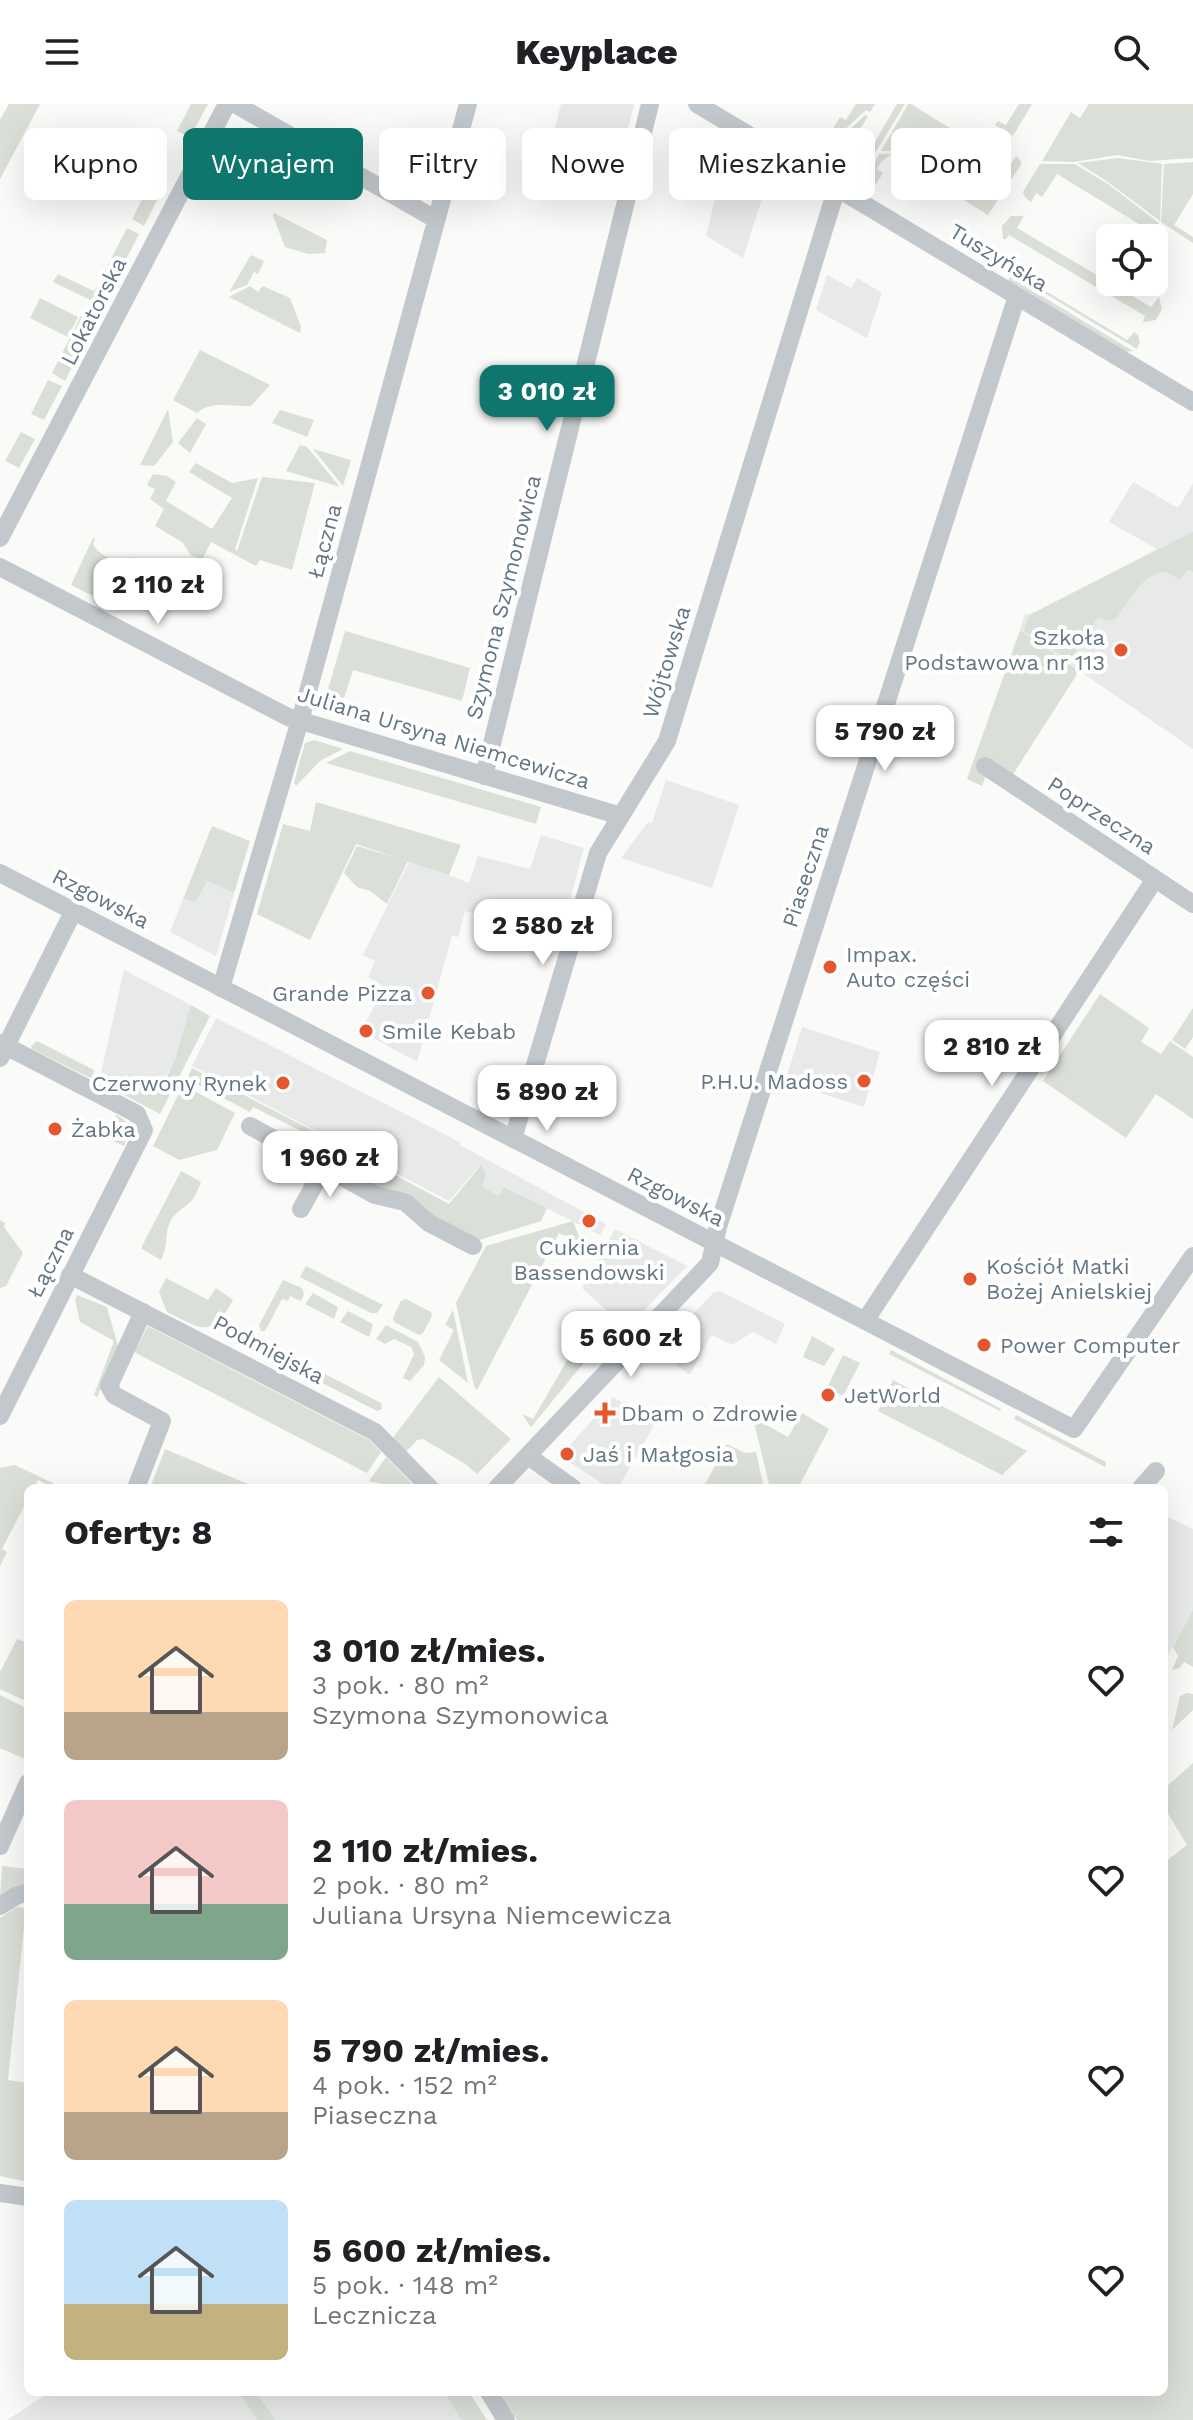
<!DOCTYPE html>
<html lang="pl">
<head>
<meta charset="utf-8">
<style>
	body { margin:0; font-family:"Work Sans",sans-serif; background:#f6f6f6; color:#202124; height:100vh; display:flex; flex-direction:column; font-size:30px; white-space:nowrap }
	* { box-sizing:border-box; margin:0 }
	p { font-size:26px; color:#757577 }
	.icon { flex:none; width:44px; height:44px; fill:none; stroke:currentColor; stroke-width:2; stroke-linecap:round; stroke-linejoin:round }
	.map { position:relative; flex:1; overflow:hidden }
	.side { position:absolute; left:24px; top:1380px; width:1144px; height:912px; display:flex; flex-direction:column; background:#fff; border-radius:12px; box-shadow:0 8px 32px #0002 }
	.side>* { flex:none }
	.banner { position:absolute; left:24px; top:24px; width:1146px; height:72px; display:flex; gap:16px }
	.controls { position:absolute; left:1096px; top:120px; display:grid; gap:16px }
	.controls a { display:grid; place-items:center; width:72px; height:72px; border-radius:12px; background:#fff; box-shadow:0 8px 32px #0002; font-size:40px }
	.price { position:absolute; translate:-50% -68px; padding:0 18px; border-radius:16px; background:#fff; color:#222; font-size:26px; line-height:52px; filter:drop-shadow(0 2px 4px #0008) }
	.price::after { content:''; position:absolute; left:50%; top:48px; width:24px; height:18px; margin-left:-12px; background:inherit; clip-path:polygon(0 0,100% 0,50% 100%) }
	.price.current { background:#0f766e; color:#fff }
	ul { padding:0; list-style:none }
	li { display:flex; align-items:center; gap:24px; height:200px; padding:0 40px }
	li span { display:grid; place-items:center; flex:none; width:224px; height:160px; border-radius:12px; color:#555 }
	li>.icon { margin-inline-start:auto }
	span .icon { width:96px; height:96px; fill:#fffc; stroke-width:1 }
	li b { font-size:34px }
	h2 { display:flex; justify-content:space-between; align-items:center; height:96px; padding:0 40px; font-size:34px }
	.chip { padding:0 28px; border-radius:12px; background:#fff; box-shadow:0 8px 32px #0002; font-size:28px; line-height:72px }
	.chip.current { background:#0f766e; color:#fff }
	header { display:flex; justify-content:space-between; align-items:center; height:104px; padding:0 40px; background:#fff; font-size:36px; font-weight:800 }
	.map>svg:first-child { display:block }
</style>
</head>
<body>
<header><svg class="icon" aria-label="menu" viewBox="0 0 24 24"><path d="M4 6h16M4 12h16M4 18h16"/></svg>Keyplace<svg class="icon" aria-label="search" viewBox="0 0 24 24"><circle cx="10" cy="10" r="6"/><path d="M15 15l6 6"/></svg></header>
<div class="map">
<svg width="1193" height="2316" viewBox="0 0 1193 2316">
	<rect width="100%" height="100%" fill="#fafaf8"/>
	<path fill="#e8e9e9" d="M561 0H634L622 50 553 32Z
		M726 48 769 73 743 154 706 132Z
		M827 171 851 184 857 174 882 189 867 234 816 206Z
		M1133 378 1178 404 1193 379V645L1020 526 1025 510 1030 511 1157 445 1109 418Z
		M666 676 739 701 712 784 621 754 648 718 652 719Z
		M541 731 584 744 560 832 465 807 458 833 452 832 417 958 361 927 378 895 382 881 368 873 375 857 363 851 410 756 469 779 478 752 530 765Z
		M207 777 234 789 216 852 170 828 183 795 196 798Z
		M124 866 191 901 175 955 160 983 111 974 101 969Z
		M216 914 460 1038V1041L606 1120 600 1131 505 1083 499 1092 482 1082 486 1071 479 1062 449 1097 192 962Z
		M802 923 880 948 864 1003 785 978Z
		M615 1125 687 1162 626 1225 582 1184Z
		M720 1187 785 1220 776 1240 753 1228 732 1241 714 1232 710 1233 690 1270 686 1269 659 1245 714 1188Z
		M613 1293 656 1318 618 1384H609L560 1352Z
		M1164 1411 1193 1425V1506L1167 1553 1164 1552Z
		M50 2288H461L480 2316H7Z"/>
	<path fill="#dadfd7" d="M9 0H40L0 75V16Z
		M191 0H208L190 33 177 27Z
		M856 0H875L870 8 866 6 841 29 823 57 816 52 840 13 846 16Z
		M897 0H905L858 77 826 59 843 32 865 11 868 12 859 27V33L873 41Z
		M908 0H911L982 44 881 47Z
		M1019 0H1032L1013 32 995 21 998 17 1006 21Z
		M1089 0H1193V54L1149 57 1117 51 1074 58 1042 57 1071 8 1080 14Z
		M988 46 1010 61 1016 52 1022 59 988 111 890 51 881 58 877 65 883 69 873 85 863 80 879 50Z
		M1118 54 1162 60 1160 117 1105 76 1078 59Z
		M1193 58V90L1174 121 1193 133V139L1161 118 1164 60Z
		M1040 60H1075L1108 80 1159 119 1154 134H1144L1149 126 1057 70 1042 93 1036 89 1031 98 1025 93 1023 88Z
		M153 74 165 81 144 122 132 115Z
		M274 109 327 136 325 149 308 150 285 143 273 112Z
		M1011 112H1024L1017 124 1151 203 1159 193 1162 205 1156 216 1143 218 1145 212 1009 131 1006 135H1003L1002 122Z
		M127 124 139 130 115 177 103 171Z
		M993 146H998L993 155 1127 236 1134 228 1138 231 1140 238 1137 245 985 153Z
		M251 151 264 157 258 170 254 168 247 181 229 188Z
		M58 170 94 187 97 183 110 188 103 202 53 178Z
		M1010 173 1133 247 1125 248 1008 177Z
		M250 182 258 188 263 182 290 194 301 223 300 229 229 193Z
		M40 194 78 213 68 233 30 214Z
		M81 212 94 219 65 277 52 269Z
		M200 246 270 281 251 302C233 303 212 296 197 309L173 296Z
		M48 276 62 282 44 316 31 310Z
		M168 305 173 338 154 362 140 361Z
		M280 306 314 316 307 333 272 319Z
		M197 314 206 320 190 349 178 339Z
		M21 328 35 335 19 364 5 357Z
		M300 341 307 343 340 383 286 367Z
		M313 345 351 356 343 382Z
		M196 359 232 379 258 374 235 445 237 447 262 373 315 379 292 466 260 456 256 462 211 438 202 456 191 451 182 438 155 422 164 405 150 395 155 385 147 381 153 370 167 372 176 378 166 397 212 425 232 394 189 368Z
		M1193 428V468L1188 465 1180 476 1167 468C1142 468 1129 497 1116 515L1108 517 1098 513 1070 556 1024 527 1029 511Z
		M93 434 95 435 93 440C98 450 110 455 121 459L128 453 134 456 111 501 71 481Z
		M1020 526 1079 567 1012 672 986 671 982 682 967 675Z
		M345 527 470 564 462 597 353 566 344 594 327 589Z
		M314 636 343 645 320 657 296 682 294 678 305 639Z
		M350 647 541 703 536 720 326 659Z
		M316 698 461 741 449 771 356 740 310 836 257 810 283 720 310 727Z
		M212 722 250 737 234 789 207 777 196 798 183 795Z
		M357 742 408 757 387 800 370 787 357 783 344 769Z
		M1100 890 1149 924 1141 938 1161 950 1170 937 1193 953V1015L1156 990 1126 1034 1043 977Z
		M191 901 210 912 160 1010 98 977 101 969C117 977 147 986 163 981L175 955Z
		M1193 904V933L1185 945 1172 936Z
		M37 937 94 966 92 975 32 945 31 942Z
		M192 964 342 1042 344 1044 339 1054 303 1035 305 1029 253 1003 250 1008 187 975Z
		M183 981 235 1009 217 1046 179 1056 153 1042Z
		M116 1011C132 1018 130 1028 124 1042L113 1037 110 1024Z
		M352 1048 449 1100 481 1061 486 1071 482 1082 499 1092 504 1083 547 1104 541 1117 476 1137 434 1115 408 1089 369 1082 349 1072 345 1058Z
		M181 1067 201 1078C198 1085 194 1096 188 1100 181 1106 174 1109 170 1118 164 1132 169 1139 161 1156L142 1145V1142Z
		M0 1116 5 1119 4 1123 23 1149 6 1182 0 1184Z
		M573 1117 582 1140 559 1129 477 1286 474 1282 456 1199 486 1142Z
		M306 1162 383 1201 377 1209H371L300 1173Z
		M166 1174 208 1196 216 1184 233 1196C211 1236 202 1225 167 1208L159 1188Z
		M283 1176 302 1184 304 1190 301 1197 290 1192 288 1197 282 1195 265 1227H261L259 1221Z
		M313 1189 338 1203 334 1215 305 1200Z
		M77 1191 107 1203 119 1246 97 1293 94 1291 114 1237 80 1218 75 1196Z
		M406 1195 431 1208 432 1212 423 1229 419 1231 394 1218 393 1214 401 1197Z
		M453 1206 468 1279 439 1256 454 1226 445 1221Z
		M348 1207 373 1220 369 1233 340 1218Z
		M386 1221 418 1238 425 1253 424 1261 410 1277 403 1274 414 1250 411 1243 394 1235 385 1240 376 1235Z
		M148 1222 369 1336 381 1348 367 1369 134 1248Z
		M570 1231 591 1250 532 1322H530L522 1310 533 1315 575 1243 565 1237Z
		M812 1232 835 1245 824 1262 803 1253Z
		M257 1235 381 1299 382 1305 377 1307 254 1244 251 1238Z
		M891 1246 1001 1305 1000 1307 889 1250Z
		M843 1251 860 1259 843 1292 827 1284Z
		M439 1273 511 1335 477 1370 467 1361 423 1335 417 1336 406 1348 392 1335Z
		M893 1276 1027 1347 1002 1371 878 1307Z
		M802 1309 829 1325 798 1384H770L754 1318 759 1317 788 1333Z
		M1016 1311 1106 1358 1105 1363 1014 1315Z
		M727 1340 745 1349 756 1348 764 1384H703Z
		M165 1345 257 1384H150Z
		M386 1353 416 1384H399L369 1377Z
		M15 1361 63 1384H54L38 1376 34 1384H28V1395L2 1445 7 1448 0 1462V1364Z
		M1193 1506V1563L1184 1558 1180 1564 1172 1566 1178 1552 1173 1543Z
		M17 1535 28 1539V1598L0 1585V1568Z
		M1187 1589 1193 1590V1606L1172 1626 1180 1592Z
		M0 1591 28 1605V1645L25 1655 0 1644Z
		M1193 1659V2316H517L500 2288H1164V1759L1187 1741 1164 1703V1685Z
		M2 1762 28 1765V1777L0 1794Z
		M17 1803 26 1804 8 1976 28 1979V2078L0 2072V1814Z
		M239 2288H256L275 2316H257Z
		M444 2288H469L487 2316H462Z"/>
	<g fill="none" stroke-linecap="round" stroke-linejoin="round">
		<path stroke="#c3c8cc" stroke-width="18" d="M235 0 435 115
			M697 0 1193 298
			M0 434 227 0
			M0 463 288 613 621 712
			M985 662 1193 800
			M484 672 650 0
			M0 769 1074 1325 1193 1152
			M221 884 303 606 468 0
			M0 939 137 1010 144 1026 0 1312
			M0 954 73 808
			M250 1022 375 1091 405 1098 429 1119 473 1142
			M513 1035 598 749 667 637 837 83
			M301 1105 323 1065
			M70 1171 375 1328 430 1384
			M865 1217 1155 775
			M528 1352 573 1384
			M136 1384 162 1317 114 1291 109 1282 143 1208
			M497 1384 710 1159 718 1123 1017 192
			M1141 1384 1156 1367
			M0 1742 28 1679
			M0 1802 16 1792 28 1788
			M0 2089 28 2093
			M489 2288 506 2316"/>
	</g>
	<g fill="#e4572e" stroke="#fff" stroke-width="3">
		<circle cx="1121" cy="546" r="8"/>
		<circle cx="830" cy="863" r="8"/>
		<circle cx="428" cy="889" r="8"/>
		<circle cx="366" cy="927" r="8"/>
		<circle cx="864" cy="977" r="8"/>
		<circle cx="283" cy="979" r="8"/>
		<circle cx="55" cy="1025" r="8"/>
		<circle cx="589" cy="1117" r="8"/>
		<circle cx="970" cy="1175" r="8"/>
		<circle cx="984" cy="1241" r="8"/>
		<circle cx="828" cy="1291" r="8"/>
		<path d="M601 1297h8v8h8v8h-8v8h-8v-8h-8v-8h8z"/>
		<circle cx="567" cy="1350" r="8"/>
	</g>
	<g text-anchor="middle" stroke-width="8" stroke-linejoin="round" paint-order="stroke">
		<g font-size="22" fill="#657683" stroke="#fff">
			<text transform="translate(999 153) rotate(31)" y="8">Tuszyńska</text>
			<text transform="translate(93 207) rotate(-63)" y="8">Lokatorska</text>
			<text transform="translate(324 437) rotate(-75)" y="8">Łączna</text>
			<text transform="translate(503 493) rotate(-76)" y="8">Szymona Szymonowica</text>
			<text transform="translate(666 558) rotate(-73)" y="8">Wójtowska</text>
			<text transform="translate(444 633) rotate(17)" y="8">Juliana Ursyna Niemcewicza</text>
			<text transform="translate(1102 711) rotate(33)" y="8">Poprzeczna</text>
			<text transform="translate(805 772) rotate(-72)" y="8">Piaseczna</text>
			<text transform="translate(101 794) rotate(27)" y="8">Rzgowska</text>
			<text transform="translate(676 1092) rotate(27)" y="8">Rzgowska</text>
			<text transform="translate(50 1158) rotate(-63)" y="8">Łączna</text>
			<text transform="translate(269 1245) rotate(28)" y="8">Podmiejska</text>
		</g>
		<g font-size="22" fill="#657683" stroke="#fff" text-anchor="start">
			<text x="1105" y="541" text-anchor="end">Szkoła<tspan x="1105" dy="25">Podstawowa nr 113</tspan></text>
			<text x="846" y="858">Impax.<tspan x="846" dy="25">Auto części</tspan></text>
			<text x="412" y="897" text-anchor="end">Grande Pizza</text>
			<text x="382" y="935">Smile Kebab</text>
			<text x="848" y="985" text-anchor="end">P.H.U. Madoss</text>
			<text x="267" y="987" text-anchor="end">Czerwony Rynek</text>
			<text x="71" y="1033">Żabka</text>
			<text x="589" y="1151" text-anchor="middle">Cukiernia<tspan x="589" dy="25">Bassendowski</tspan></text>
			<text x="986" y="1170">Kościół Matki<tspan x="986" dy="25">Bożej Anielskiej</tspan></text>
			<text x="1000" y="1249">Power Computer</text>
			<text x="844" y="1299">JetWorld</text>
			<text x="621" y="1317">Dbam o Zdrowie</text>
			<text x="583" y="1358">Jaś i Małgosia</text>
		</g>
	</g>
</svg>
<div class="controls">
<a><svg class="icon" aria-label="locate" viewBox="0 0 24 24"><circle cx="12" cy="12" r="6"/><path d="M12 2v4M12 18v4M2 12h4M18 12h4"/></svg></a>
</div>
<b class="price current" style="left:547px;top:329px">3 010 zł</b>
<b class="price" style="left:158px;top:522px">2 110 zł</b>
<b class="price" style="left:885px;top:669px">5 790 zł</b>
<b class="price" style="left:543px;top:863px">2 580 zł</b>
<b class="price" style="left:992px;top:984px">2 810 zł</b>
<b class="price" style="left:547px;top:1029px">5 890 zł</b>
<b class="price" style="left:330px;top:1095px">1 960 zł</b>
<b class="price" style="left:631px;top:1275px">5 600 zł</b>
<div class="banner">
<a class="chip">Kupno</a>
<a class="chip current">Wynajem</a>
<a class="chip">Filtry</a>
<a class="chip">Nowe</a>
<a class="chip">Mieszkanie</a>
<a class="chip">Dom</a>
</div>
<section class="side">
<h2>Oferty: 8<svg class="icon" aria-label="filters" viewBox="0 0 24 24"><path d="M4 7h16M4 17h16"/><circle cx="9" cy="7" r="2"/><circle cx="15" cy="17" r="2"/></svg></h2>
<ul>
<li><span style="background:linear-gradient(#ffd9b3 70%,#b9a48a 0)"><svg class="icon" aria-label="home" viewBox="0 0 24 24"><path d="M3 11l9-7 9 7M6 9v11h12V9"/></svg></span><div><b>3 010 zł/mies.</b><p>3 pok. · 80 m²</p><p>Szymona Szymonowica</p></div><svg class="icon" aria-label="heart" viewBox="0 0 24 24"><path d="M12 20l-8-8c-3-5 5-10 8-4 3-6 11-1 8 4z"/></svg></li>
<li><span style="background:linear-gradient(#f6c9c9 65%,#7fa58c 0)"><svg class="icon" aria-label="home" viewBox="0 0 24 24"><path d="M3 11l9-7 9 7M6 9v11h12V9"/></svg></span><div><b>2 110 zł/mies.</b><p>2 pok. · 80 m²</p><p>Juliana Ursyna Niemcewicza</p></div><svg class="icon" aria-label="heart" viewBox="0 0 24 24"><path d="M12 20l-8-8c-3-5 5-10 8-4 3-6 11-1 8 4z"/></svg></li>
<li><span style="background:linear-gradient(#ffd9b3 70%,#b9a48a 0)"><svg class="icon" aria-label="home" viewBox="0 0 24 24"><path d="M3 11l9-7 9 7M6 9v11h12V9"/></svg></span><div><b>5 790 zł/mies.</b><p>4 pok. · 152 m²</p><p>Piaseczna</p></div><svg class="icon" aria-label="heart" viewBox="0 0 24 24"><path d="M12 20l-8-8c-3-5 5-10 8-4 3-6 11-1 8 4z"/></svg></li>
<li><span style="background:linear-gradient(#bfe0f5 65%,#c2b280 0)"><svg class="icon" aria-label="home" viewBox="0 0 24 24"><path d="M3 11l9-7 9 7M6 9v11h12V9"/></svg></span><div><b>5 600 zł/mies.</b><p>5 pok. · 148 m²</p><p>Lecznicza</p></div><svg class="icon" aria-label="heart" viewBox="0 0 24 24"><path d="M12 20l-8-8c-3-5 5-10 8-4 3-6 11-1 8 4z"/></svg></li>
</ul>
</section>
</div>
</body>
</html>
